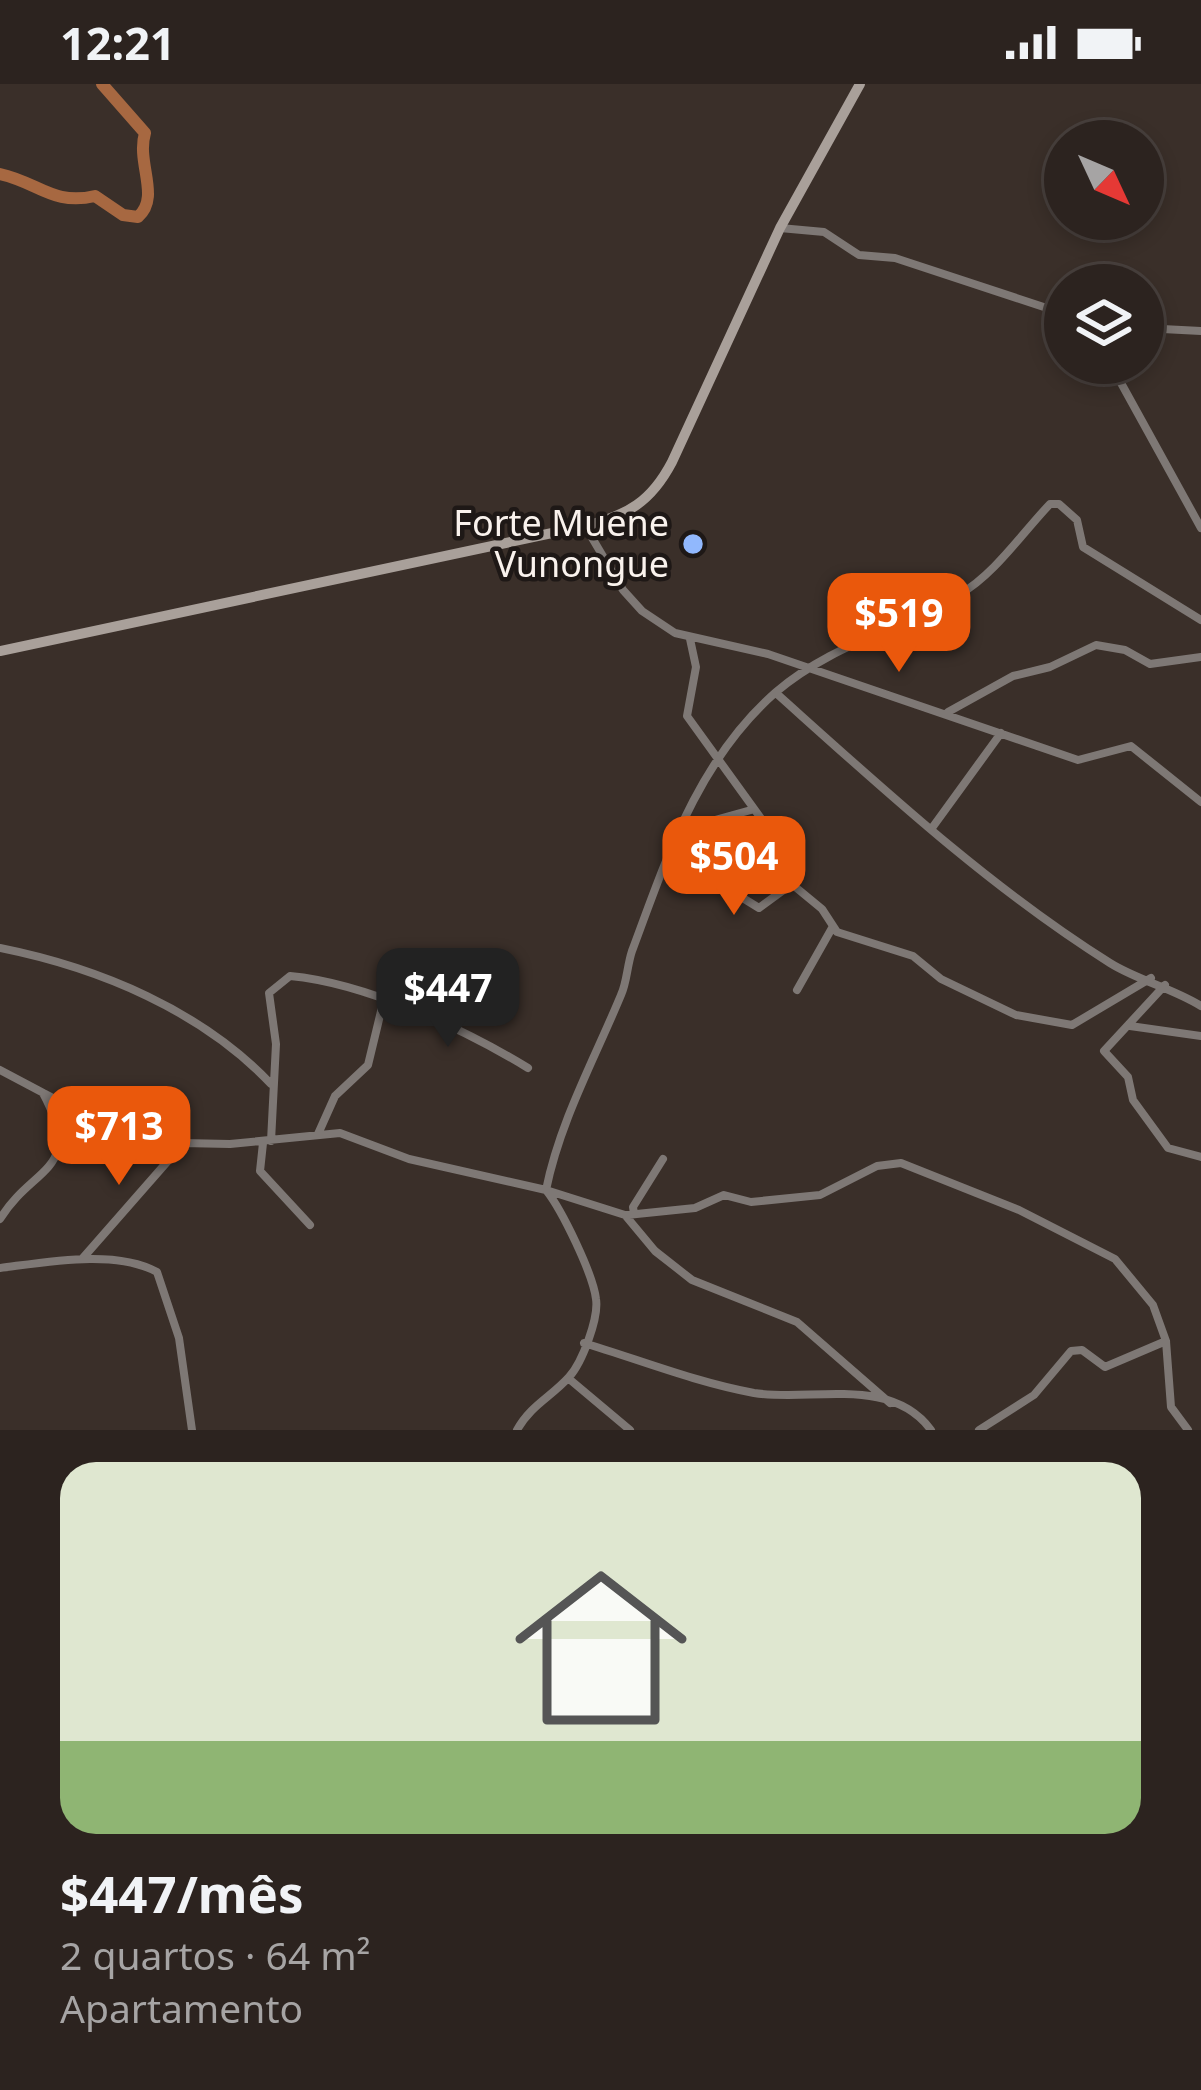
<!DOCTYPE html>
<html lang="pt">
<head>
<meta charset="utf-8">
<style>
	body { margin:0; font-family:"Noto Sans",sans-serif; background:#342b28; color:#f1f3f6; height:100vh; display:flex; flex-direction:column; font-size:45px; white-space:nowrap }
	* { box-sizing:border-box; margin:0 }
	p { font-size:39px; color:#a6a4a4 }
	.icon { flex:none; width:66px; height:66px; fill:none; stroke:currentColor; stroke-width:2; stroke-linecap:round; stroke-linejoin:round }
	.map { position:relative; height:1346px; overflow:hidden }
	.panel { display:flex; flex-direction:column; background:#2c231f; flex:1 }
	.panel>* { flex:none }
	.needle { width:78px; rotate:134deg }
	.tools { position:absolute; left:1044px; top:36px; display:grid; gap:24px }
	.tools a { display:grid; place-items:center; width:120px; height:120px; border-radius:50%; background:#2c231f; box-shadow:0 6px 18px #0003,0 0 0 3px #48403d; font-size:60px }
	.price { position:absolute; translate:-50% -102px; padding:0 27px; border-radius:24px; background:#ea580c; color:#fff; font-size:39px; line-height:78px; filter:drop-shadow(0 3px 6px #0008) }
	.price::after { content:''; position:absolute; left:50%; top:72px; width:36px; height:27px; margin-left:-18px; background:inherit; clip-path:polygon(0 0,100% 0,50% 100%) }
	.price.active { background:#222; color:#fff }
	ul { padding:0; list-style:none }
	li { display:grid; align-content:center; gap:24px; height:636px; padding:0 60px }
	li span { display:grid; place-items:center; height:372px; border-radius:36px; color:#555 }
	li>.icon { margin-inline-start:auto }
	span .icon { width:216px; height:216px; fill:#fffc; stroke-width:1 }
	li b { font-size:51px }
	.status { display:flex; justify-content:space-between; align-items:center; height:84px; padding:0 60px; background:#2c231f; direction:ltr }
	.status svg { height:33px; fill:currentColor }
	.map>svg:first-child { display:block }
</style>
</head>
<body>
<div class="status"><b>12:21</b><svg viewBox="0 0 49 12"><path d="M0 12V9h3v3zM5 12V6h3v6zM10 12V3h3v9zM15 12V0h3v12zM26 1h20v11H26zM47 4h2v5h-2z"/></svg></div>
<div class="map">
<svg width="1201" height="1346" viewBox="0 0 1201 1346">
	<rect width="100%" height="100%" fill="#3a2f29"/>
	<g fill="none" stroke-linecap="round" stroke-linejoin="round">
		<path stroke="#a76841" stroke-width="12" d="M0 90C38 98 53 122 95 112L123 131 138 133C161 113 136 79 145 49L102 0"/>
		<path stroke="#7e7875" stroke-width="8" d="M780 144 824 148 859 171 895 174 1065 230
			M1143 244 1201 247
			M1110 279 1201 444
			M585 442 623 506 642 527 675 549 768 570 1078 676 1131 662 1201 718
			M690 555 696 583 687 632 765 740 782 792 822 825 837 848 913 872 941 895 1016 931 1072 941 1151 894
			M776 609C882 704 989 803 1110 879 1137 896 1172 904 1201 922
			M948 628 1013 592 1050 583 1096 561 1125 566 1150 580 1201 573
			M932 744 1001 649
			M679 746 751 726
			M668 782 725 803 759 824 789 802
			M0 864C100 884 202 927 271 1000
			M1165 901 1104 967 1128 993 1133 1016 1168 1064 1201 1073
			M797 906 832 844
			M1130 942 1201 952
			M0 986 136 1058 230 1060 340 1049 409 1075 546 1106C562 1126 593 1190 596 1215 599 1234 582 1279 569 1293 551 1313 531 1321 517 1346
			M318 1050 335 1012 368 981 383 919
			M271 1057 276 960 269 909 290 892C366 899 464 945 528 984
			M263 1059 260 1087 310 1141
			M634 1130 633 1123 663 1075
			M627 1131 695 1124 724 1111 751 1118 820 1111 877 1082 901 1079 1019 1126 1115 1175 1153 1221 1166 1257 1171 1323 1188 1346
			M0 1135C33 1081 85 1088 43 1009
			M82 1175 181 1062
			M0 1184C47 1178 116 1165 157 1188L179 1254 192 1346
			M584 1259C640 1276 695 1298 754 1309 810 1318 891 1291 931 1346
			M568 1294 630 1346
			M890 1319 797 1238 692 1196 655 1167 625 1131 546 1106C560 1037 595 974 621 911 627 898 627 882 632 867 667 773 698 676 776 608 831 561 898 546 960 510 994 491 1023 448 1050 420H1059L1077 436 1083 463 1201 536
			M979 1346 1034 1311 1071 1267 1082 1266 1105 1283 1166 1257"/>
		<path stroke="#a9a09a" stroke-width="10" d="M0 567 585 442C628 431 651 418 672 378L780 144 860 0"/>
	</g>
	<circle fill="#91b8fd" stroke="#1e1816" stroke-width="4.5" cx="693" cy="460" r="12"/>
	<g text-anchor="middle" stroke-width="9" stroke-linejoin="round" paint-order="stroke">
		<g font-size="36" fill="#f9f2ed" stroke="#1e1816" text-anchor="end">
			<text x="669" y="452">Forte Muene<tspan x="669" dy="41">Vunongue</tspan></text>
		</g>
	</g>
</svg>
<div class="tools">
<a><svg class="needle" viewBox="-14 -14 28 28"><path d="M0-13l5 13h-10z" fill="#e53935"/><path d="M0 13l5-13h-10z" fill="#a6a4a4"/></svg></a>
<a><svg class="icon" aria-label="layers" viewBox="0 0 24 24"><path d="M12 4l9 5-9 5-9-5zM3 14l9 5 9-5"/></svg></a>
</div>
<b class="price" style="left:899px;top:591px">$519</b>
<b class="price" style="left:734px;top:834px">$504</b>
<b class="price active" style="left:448px;top:966px">$447</b>
<b class="price" style="left:119px;top:1104px">$713</b>
</div>
<section class="panel">
<ul>
<li><span style="background:linear-gradient(#dfe7d0 75%,#8fb573 0)"><svg class="icon" aria-label="home" viewBox="0 0 24 24"><path d="M3 11l9-7 9 7M6 9v11h12V9"/></svg></span><div><b>$447/mês</b><p>2 quartos · 64 m²</p><p>Apartamento</p></div></li>
</ul>
</section>
</body>
</html>
